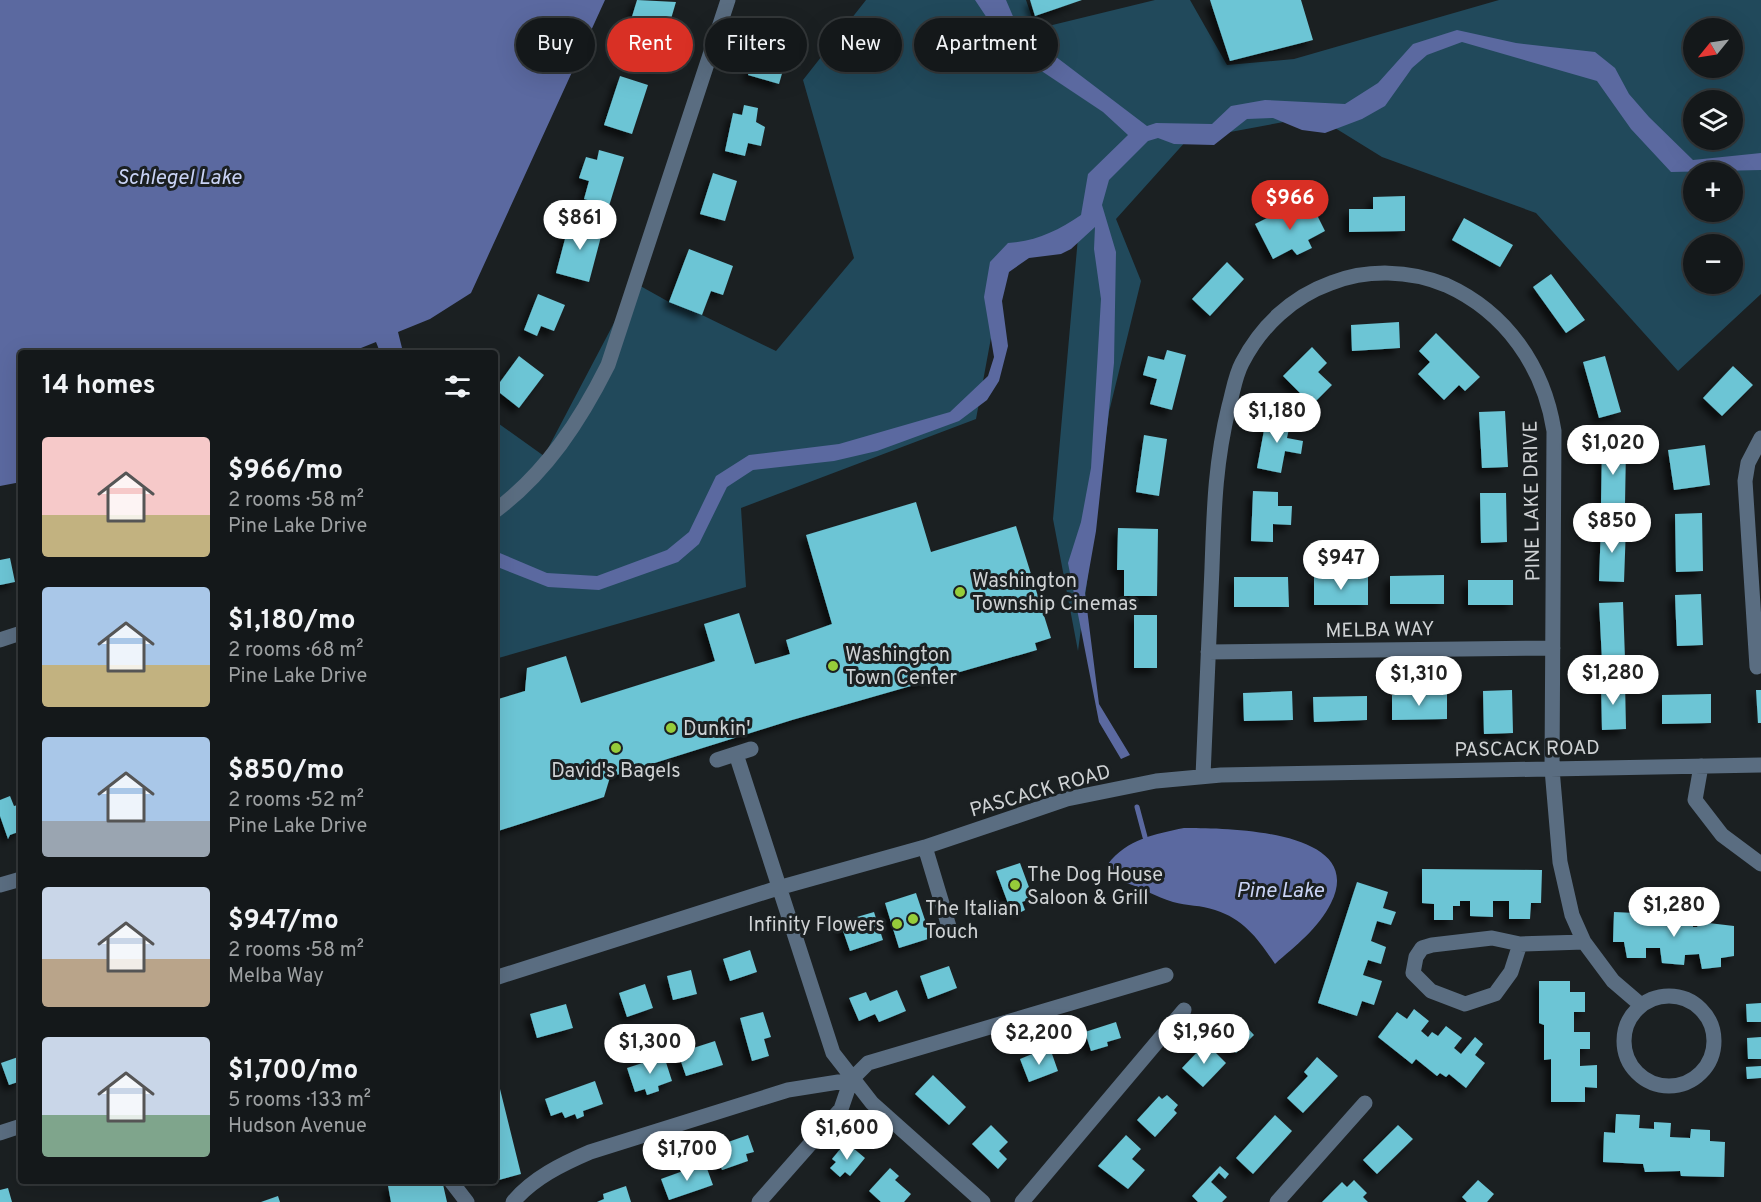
<!DOCTYPE html>
<html lang="en">
<head>
<meta charset="utf-8">
<style>
	body { margin:0; font-family:Overpass,sans-serif; background:#212527; color:#f1f3f6; height:100vh; display:flex; flex-direction:column; font-size:22px; white-space:nowrap }
	* { box-sizing:border-box; margin:0 }
	p { font-size:20px; color:#9da0a2 }
	.icon { flex:none; width:33px; height:33px; fill:none; stroke:currentColor; stroke-width:2; stroke-linecap:round; stroke-linejoin:round }
	.map { position:relative; flex:1; overflow:hidden }
	.drawer { position:absolute; left:18px; top:350px; width:480px; height:834px; display:flex; flex-direction:column; background:#14181a; border-radius:6px; box-shadow:0 6px 24px #0002,0 0 0 2px #333739 }
	.drawer>* { flex:none }
	.top-card { position:absolute; left:516px; top:18px; width:570px; height:54px; display:flex; gap:12px }
	.needle { width:39px; rotate:240deg }
	.controls { position:absolute; left:1683px; top:18px; display:grid; gap:12px }
	.controls a { display:grid; place-items:center; width:60px; height:60px; border-radius:50%; background:#14181a; box-shadow:0 6px 24px #0002,0 0 0 2px #333739; font-size:30px }
	.price { position:absolute; translate:-50% -51px; padding:0 14px; border-radius:21px; background:#fff; color:#222; font-size:20px; line-height:39px; filter:drop-shadow(0 2px 3px #0008) }
	.price::after { content:''; position:absolute; left:50%; top:36px; width:18px; height:14px; margin-left:-9px; background:inherit; clip-path:polygon(0 0,100% 0,50% 100%) }
	.price.current { background:#d93025; color:#fff }
	ul { padding:0; list-style:none }
	li { display:flex; align-items:center; gap:18px; height:150px; padding:0 24px }
	li span { display:grid; place-items:center; flex:none; width:168px; height:120px; border-radius:6px; color:#555 }
	li>.icon { margin-inline-start:auto }
	span .icon { width:72px; height:72px; fill:#fffc; stroke-width:1 }
	li b { font-size:26px }
	h2 { display:flex; justify-content:space-between; align-items:center; height:72px; padding:0 24px; font-size:26px }
	.chip { padding:0 21px; border-radius:27px; background:#14181a; box-shadow:0 6px 24px #0002,0 0 0 2px #333739; font-size:21px; line-height:54px }
	.chip.current { background:#d93025; color:#fff }
	.map>svg:first-child { display:block }
</style>
</head>
<body>
<div class="map">
<svg width="1761" height="1202" viewBox="0 0 1761 1202">
	<defs>
		<filter id="shadow"><feDropShadow dx="-5.5" dy="5.5" stdDeviation="3" flood-color="#0009"/></filter>
	</defs>
	<rect width="100%" height="100%" fill="#1b2022"/>
	<path fill="#21495b" fill-rule="evenodd" d="M866 0H1026L1036 29 1155 0H1190L1227 65 1294 59 1499 0H1761V294L1678 371 1536 213 1382 157 1327 123 1289 121 1187 140 1116 219 1141 281 1109 412 1078 651 1053 519 1079 226 1005 262 976 419 741 508 746 587 495 659V421L544 456 635 283 669 302 702 315 776 351 854 258 803 80ZM1694 28H1732V68H1694ZM1694 100H1732V140H1694ZM1694 172H1732V212H1694ZM1694 244H1732V284H1694Z"/>
	<path fill="#5b69a0" d="M0 0H605L471 293 430 319 398 332 403 352H380L376 342 351 352H21V482L0 486Z
		M975 0H1006L1018 28 1147 126 1156 123 1212 124 1231 106 1265 100 1345 104 1378 83 1413 44 1457 30 1516 43 1595 52 1615 68 1629 94 1649 117 1693 160 1761 153V170L1671 172 1631 129 1597 81 1462 42 1427 55 1412 68 1385 106 1362 119 1325 133 1302 130 1273 118 1247 119 1214 145 1174 144 1158 138 1148 141 1109 180 1102 205 1116 252 1114 363 1096 531 1085 593 1099 704 1130 755 1121 759 1099 722 1068 563 1081 522 1091 468 1101 299 1094 249 1095 227 1071 249 1061 254 1029 258 1009 272 1002 301 1008 346 999 381 987 400 959 421 877 451 834 461 753 470 727 487 699 544 678 562 599 590 548 587 495 566V551L547 573 597 576 667 550 689 532 716 476 749 455 839 444 950 412 988 376 994 357 984 297 990 262 1008 243C1037 241 1057 231 1081 215L1088 174 1128 135 1103 112 1007 48Z
		M1184 828C1225 828 1368 829 1331 903 1319 928 1295 946 1275 964 1259 940 1244 919 1215 910 1201 905 1187 906 1173 902 1155 897 1140 886 1122 882L1108 864C1127 839 1155 834 1184 828Z"/>
	<g fill="none" stroke-linecap="round" stroke-linejoin="round">
		<path stroke="#5b69a0" stroke-width="5" d="M1137 807 1145 837"/>
	</g>
	<path fill="#6cc5d5" filter="url(#shadow)" d="M637 0 676 2 657 66 640 61 648 35 628 30Z
		M1030 0H1082L1035 16Z
		M1210 0H1301L1313 40 1230 61Z
		M757 47 787 56 779 84 748 75Z
		M620 76 648 85 632 134 604 125Z
		M744 105 758 108 756 122 765 127 761 146 748 143 745 156 725 151 733 113 742 115Z
		M599 150 624 157 609 206 584 199 589 181 579 178 586 157 597 160Z
		M713 173 737 181 725 221 700 214Z
		M1405 196V231L1349 232V209H1373V197Z
		M1297 203 1303 215 1314 209 1325 231 1308 240 1312 248 1297 255 1292 249 1273 259 1255 224Z
		M1464 218 1513 245 1500 267 1452 240Z
		M570 220 603 229 589 282 556 273Z
		M689 249 733 266 723 295 711 291 702 315 669 302Z
		M1227 262 1244 279 1210 316 1192 299Z
		M1551 274 1585 320 1566 333 1533 287Z
		M538 294 565 305 554 331 541 326 537 336 524 330Z
		M1399 322 1400 348 1352 351 1351 325Z
		M1436 333 1480 377 1465 391 1459 385 1444 400 1418 374 1430 362 1419 351Z
		M1312 347 1327 363 1318 372 1332 385 1312 405 1283 376Z
		M1167 350 1186 355 1172 410 1150 404 1157 379 1143 375 1148 356 1164 360Z
		M519 356 544 375 519 408 495 389Z
		M1605 356 1621 412 1599 418 1583 362Z
		M1733 366 1753 385 1722 416 1703 398Z
		M1505 411 1508 467 1482 468 1479 412Z
		M1267 414 1291 419 1287 438 1303 441 1301 454 1285 451 1281 473 1257 468Z
		M1144 435 1167 439 1159 496 1136 492Z
		M1705 445 1710 485 1674 490 1668 450Z
		M1602 447 1626 448 1625 504H1601Z
		M1253 491 1278 492V506H1292L1291 525 1273 524V542L1251 541Z
		M1480 493H1506L1507 542 1481 543Z
		M916 502 931 552 1016 526 1051 638 1035 643 1037 650 792 720 610 777 604 797 495 832V700L525 691 527 668 566 656 581 703 715 661 704 624 739 613 755 664 790 654 786 640 832 624 806 535Z
		M1702 513 1703 571 1676 572 1675 514Z
		M1601 525 1626 526 1624 582 1599 581Z
		M1118 528 1158 529 1157 596H1124V570H1117Z
		M10 558 15 582 0 585V560Z
		M1444 575V604H1390V576Z
		M1234 577H1288L1289 607H1234Z
		M1314 577H1368V605H1314Z
		M1468 580H1513V605H1468Z
		M1701 594 1703 645 1677 646 1675 595Z
		M1623 602 1625 659 1602 660 1599 603Z
		M1134 615H1157V668H1134Z
		M1625 681 1626 729 1602 730 1601 682Z
		M1512 690 1513 733 1484 734 1483 691Z
		M1756 690H1761V723H1758Z
		M1292 691 1293 720 1244 721 1243 693Z
		M1447 694V719L1392 720V695Z
		M1711 694V723L1662 724V695Z
		M1367 696V720L1314 722 1313 697Z
		M10 796 14 806 21 804V831L10 835 8 839 0 816V800Z
		M1020 863 1033 898 1022 902 1025 910 1019 913 1016 904 1009 906 996 871Z
		M1422 869 1542 870 1541 903H1531L1530 919H1509V901H1493V917L1470 916V901H1460V906H1453V920H1434V904L1422 903Z
		M1357 882 1388 892 1383 908 1396 912 1391 925 1377 921 1371 941 1386 947 1381 964 1368 960 1363 975 1382 981 1374 1005 1362 1001 1357 1016 1318 1003Z
		M916 893 931 938 899 948 885 903Z
		M874 912 883 940 850 951 840 922Z
		M1614 912 1657 914V920L1662 921V917L1693 919V927H1697L1700 922 1734 926V956L1721 958V967L1702 969 1699 954 1685 955 1684 965 1662 963 1660 948H1646V958H1627L1624 942H1613Z
		M750 950 757 972 730 981 723 959Z
		M949 966 957 988 928 999 920 976Z
		M691 970 697 994 673 1000 667 976Z
		M1539 981H1570V992H1585V1012H1574V1032H1590V1049H1580V1066L1597 1065V1088L1585 1087V1102H1551V1059L1544 1060V1025L1539 1023Z
		M645 984 653 1008 627 1017 619 993Z
		M897 990 906 1011 879 1022 875 1014 859 1021 849 998 866 992 870 1001Z
		M1761 1003V1022H1747L1746 1004Z
		M566 1004 573 1028 537 1038 530 1014Z
		M1414 1009 1429 1021 1421 1031 1428 1037 1432 1032 1438 1036 1446 1026 1462 1038 1454 1048 1461 1054 1475 1037 1483 1044 1475 1055 1485 1063 1466 1088 1449 1074 1446 1077 1440 1073 1437 1076 1416 1059 1412 1064 1378 1037 1397 1012 1407 1019Z
		M763 1012 771 1037 764 1039 769 1056 752 1061 740 1018Z
		M1240 1020 1254 1035 1236 1053 1221 1038 1227 1033 1224 1030 1232 1022 1236 1025Z
		M1116 1022 1121 1038 1107 1042 1108 1046 1091 1051 1085 1032Z
		M1761 1037V1059H1748L1747 1038Z
		M715 1041 723 1065 686 1076 678 1053Z
		M1206 1043 1226 1063 1203 1087 1182 1068Z
		M1051 1051 1058 1071 1029 1082 1020 1059 1037 1052 1038 1056Z
		M21 1056V1081L9 1085 1 1063Z
		M664 1056 672 1081 658 1086 659 1091 647 1095 645 1089 635 1092 627 1068Z
		M1317 1057 1338 1076 1303 1113 1287 1098 1308 1076 1304 1072Z
		M1761 1066V1078L1747 1079 1746 1067Z
		M933 1075 966 1107 949 1125 915 1094Z
		M595 1081 603 1104 583 1111 584 1116 577 1119 575 1114 565 1118 562 1112 551 1116 545 1099Z
		M500 1089 521 1174 495 1181V1090Z
		M1167 1095 1178 1105 1174 1110 1177 1113 1155 1137 1137 1120 1159 1096 1162 1099Z
		M1616 1114 1640 1115 1639 1128 1654 1129V1122L1671 1123 1670 1137 1690 1138 1691 1129 1710 1130V1141L1725 1142 1724 1177 1681 1176 1680 1171 1645 1172 1643 1164 1603 1162 1604 1132 1615 1133Z
		M1275 1115 1292 1131 1253 1174 1236 1158Z
		M991 1125 1008 1142 999 1151 1007 1159 998 1169 972 1144Z
		M1398 1125 1413 1139 1377 1174 1363 1160Z
		M748 1135 754 1152 746 1154 748 1161 722 1170 714 1147Z
		M1126 1135 1141 1149 1132 1159 1145 1170 1128 1189 1098 1166Z
		M846 1142 865 1158 850 1176 845 1172 840 1177 830 1168 836 1162 832 1159Z
		M705 1163 713 1185 669 1200 661 1179Z
		M1220 1166 1229 1174 1225 1179 1219 1173 1211 1182 1227 1197 1222 1202H1198L1192 1196Z
		M890 1168 899 1176 895 1180 911 1194 904 1202H881L869 1191Z
		M414 1180H442L447 1202H391L388 1186Z
		M1354 1180 1367 1193 1363 1197 1368 1202H1322L1342 1182 1347 1187Z
		M1478 1180 1494 1194 1487 1202H1467L1462 1197Z
		M626 1186 631 1202H597L604 1199 603 1194Z
		M8 1188 12 1202H0V1190Z
		M278 1196 280 1202H261Z"/>
	<g fill="none" stroke-linecap="round" stroke-linejoin="round">
		<path stroke="#5a6d81" stroke-width="15" d="M495 511C546 473 580 421 608 365L728 0
			M0 640 21 633
			M1208 652 1553 648
			M1757 667 1745 481 1748 463 1761 438
			M736 754 833 1053 872 1103 983 1202
			M717 760 751 749
			M1701 766 1695 800 1722 835 1761 864
			M1203 776C1206 707 1209 637 1212 568 1214 510 1215 463 1229 406 1233 392 1235 376 1242 363 1261 326 1292 297 1331 283 1367 269 1409 270 1446 285 1506 312 1544 367 1554 431L1552 769 1560 862 1572 915 1584 942 1613 981 1641 1005
			M925 847 950 930
			M0 885 21 879
			M1520 944 1511 972 1495 994 1465 1004 1431 991 1413 973 1416 957 1422 948 1432 945 1492 938 1520 944 1584 942
			M495 978 778 888 925 847 1067 799 1156 781 1221 775 1761 765
			M1624 1041a45 45 0 1 1 90 0a45 45 0 1 1-90 0Z
			M0 1133 21 1126
			M450 1180 467 1202
			M513 1202C533 1178 562 1164 590 1152L788 1090 851 1080 868 1063 1166 975
			M759 1202 841 1109 851 1080
			M1022 1202 1184 1010
			M1277 1202 1365 1103"/>
	</g>
	<g fill="#96cc3a" stroke="#1b2022" stroke-width="2">
		<circle cx="960" cy="592" r="6"/>
		<circle cx="833" cy="666" r="6"/>
		<circle cx="671" cy="728" r="6"/>
		<circle cx="616" cy="748" r="6"/>
		<circle cx="1015" cy="885" r="6"/>
		<circle cx="913" cy="919" r="6"/>
		<circle cx="897" cy="924" r="6"/>
	</g>
	<g text-anchor="middle" stroke-width="6" stroke-linejoin="round" paint-order="stroke">
		<g font-size="20" fill="#cfd2d4" stroke="#1b2022">
			<text transform="translate(1531 501) rotate(-91)" y="7">PINE LAKE DRIVE</text>
			<text transform="translate(1380 629) rotate(-1)" y="7">MELBA WAY</text>
			<text transform="translate(1527 748) rotate(-1)" y="7">PASCACK ROAD</text>
			<text transform="translate(1040 790) rotate(-16)" y="7">PASCACK ROAD</text>
		</g>
		<g font-size="20" fill="#cfd2d4" stroke="#1b2022" text-anchor="start">
			<text x="972" y="587">Washington<tspan x="972" dy="23">Township Cinemas</tspan></text>
			<text x="845" y="661">Washington<tspan x="845" dy="23">Town Center</tspan></text>
			<text x="683" y="735">Dunkin'</text>
			<text x="616" y="777" text-anchor="middle">David's Bagels</text>
			<text x="1027" y="881">The Dog House<tspan x="1027" dy="23">Saloon &amp; Grill</tspan></text>
			<text x="925" y="915">The Italian<tspan x="925" dy="23">Touch</tspan></text>
			<text x="885" y="931" text-anchor="end">Infinity Flowers</text>
		</g>
		<g font-size="21" font-style="italic" fill="#c9d3f5" stroke="#1b2022">
			<text x="179" y="184">Schlegel Lake</text>
			<text x="1280" y="897">Pine Lake</text>
		</g>
	</g>
</svg>
<div class="controls">
<a><svg class="needle" viewBox="-14 -14 28 28"><path d="M0-13l5 13h-10z" fill="#e53935"/><path d="M0 13l5-13h-10z" fill="#9da0a2"/></svg></a>
<a><svg class="icon" aria-label="layers" viewBox="0 0 24 24"><path d="M12 4l9 5-9 5-9-5zM3 14l9 5 9-5"/></svg></a>
<a>+</a>
<a>−</a>
</div>
<b class="price current" style="left:1290px;top:231px">$966</b>
<b class="price" style="left:580px;top:251px">$861</b>
<b class="price" style="left:1277px;top:444px">$1,180</b>
<b class="price" style="left:1613px;top:476px">$1,020</b>
<b class="price" style="left:1612px;top:554px">$850</b>
<b class="price" style="left:1341px;top:591px">$947</b>
<b class="price" style="left:1613px;top:706px">$1,280</b>
<b class="price" style="left:1419px;top:707px">$1,310</b>
<b class="price" style="left:1674px;top:938px">$1,280</b>
<b class="price" style="left:1204px;top:1065px">$1,960</b>
<b class="price" style="left:1039px;top:1066px">$2,200</b>
<b class="price" style="left:650px;top:1075px">$1,300</b>
<b class="price" style="left:847px;top:1161px">$1,600</b>
<b class="price" style="left:687px;top:1182px">$1,700</b>
<div class="top-card">
<a class="chip">Buy</a>
<a class="chip current">Rent</a>
<a class="chip">Filters</a>
<a class="chip">New</a>
<a class="chip">Apartment</a>
</div>
<section class="drawer">
<h2>14 homes<svg class="icon" aria-label="filters" viewBox="0 0 24 24"><path d="M4 7h16M4 17h16"/><circle cx="9" cy="7" r="2"/><circle cx="15" cy="17" r="2"/></svg></h2>
<ul>
<li><span style="background:linear-gradient(#f6c9c9 65%,#c2b280 0)"><svg class="icon" aria-label="home" viewBox="0 0 24 24"><path d="M3 11l9-7 9 7M6 9v11h12V9"/></svg></span><div><b>$966/mo</b><p>2 rooms · 58 m²</p><p>Pine Lake Drive</p></div></li>
<li><span style="background:linear-gradient(#a9c7e8 65%,#c2b280 0)"><svg class="icon" aria-label="home" viewBox="0 0 24 24"><path d="M3 11l9-7 9 7M6 9v11h12V9"/></svg></span><div><b>$1,180/mo</b><p>2 rooms · 68 m²</p><p>Pine Lake Drive</p></div></li>
<li><span style="background:linear-gradient(#a9c7e8 70%,#9aa5b1 0)"><svg class="icon" aria-label="home" viewBox="0 0 24 24"><path d="M3 11l9-7 9 7M6 9v11h12V9"/></svg></span><div><b>$850/mo</b><p>2 rooms · 52 m²</p><p>Pine Lake Drive</p></div></li>
<li><span style="background:linear-gradient(#c9d6e8 60%,#b9a48a 0)"><svg class="icon" aria-label="home" viewBox="0 0 24 24"><path d="M3 11l9-7 9 7M6 9v11h12V9"/></svg></span><div><b>$947/mo</b><p>2 rooms · 58 m²</p><p>Melba Way</p></div></li>
<li><span style="background:linear-gradient(#c9d6e8 65%,#7fa58c 0)"><svg class="icon" aria-label="home" viewBox="0 0 24 24"><path d="M3 11l9-7 9 7M6 9v11h12V9"/></svg></span><div><b>$1,700/mo</b><p>5 rooms · 133 m²</p><p>Hudson Avenue</p></div></li>
</ul>
</section>
</div>
</body>
</html>
